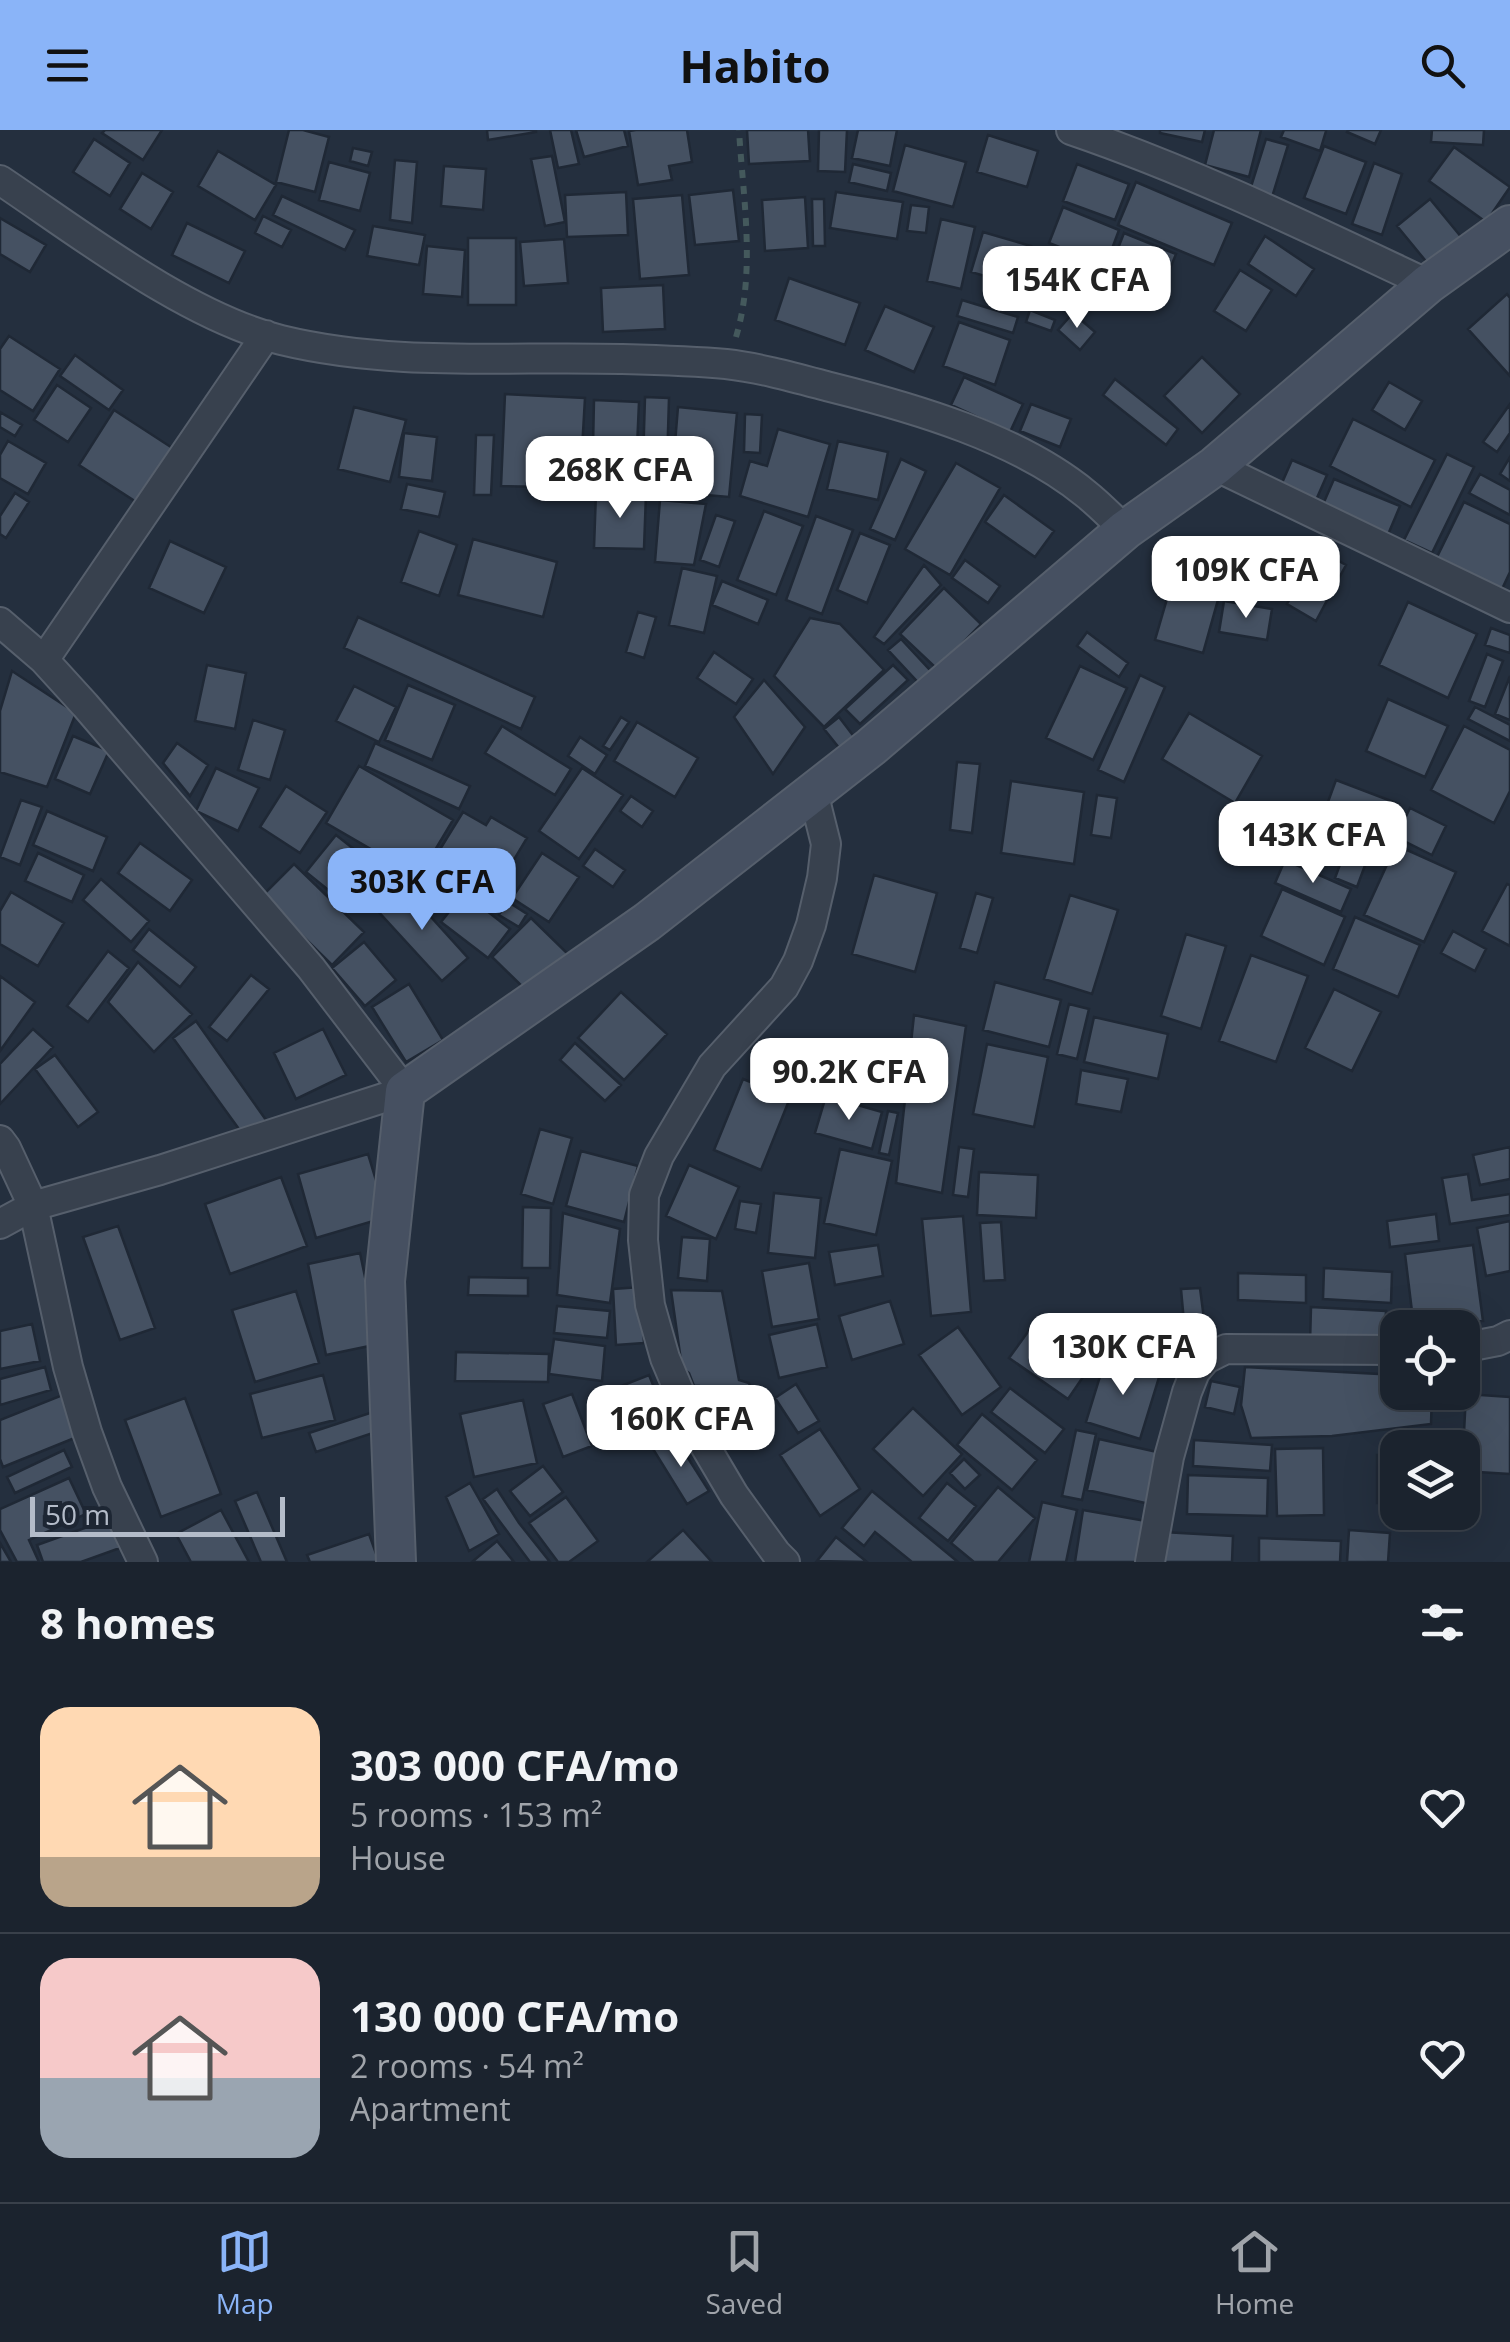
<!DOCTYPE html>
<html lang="en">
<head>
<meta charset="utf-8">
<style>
	body { margin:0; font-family:"Open Sans",sans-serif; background:#242b36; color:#f1f3f6; height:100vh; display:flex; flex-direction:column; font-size:38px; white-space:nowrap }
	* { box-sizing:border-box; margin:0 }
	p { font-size:32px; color:#a0a4aa }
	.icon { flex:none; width:55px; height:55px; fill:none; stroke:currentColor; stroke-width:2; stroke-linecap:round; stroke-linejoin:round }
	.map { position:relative; height:1432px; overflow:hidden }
	.side { display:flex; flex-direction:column; background:#1b232e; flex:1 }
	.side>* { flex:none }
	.controls { position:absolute; left:1380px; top:1180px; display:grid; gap:20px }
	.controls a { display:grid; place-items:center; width:100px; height:100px; border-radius:20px; background:#1b232e; box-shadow:0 10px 40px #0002,0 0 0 2px #39404a; font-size:50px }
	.scale { position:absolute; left:30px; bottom:25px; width:255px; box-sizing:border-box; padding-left:10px; border:5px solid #b4bcc9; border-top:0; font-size:28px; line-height:35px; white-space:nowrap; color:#b4bcc9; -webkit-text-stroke:8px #1d2633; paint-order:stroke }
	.price { position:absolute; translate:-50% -85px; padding:0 22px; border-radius:20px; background:#fff; color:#222; font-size:32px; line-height:65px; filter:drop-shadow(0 2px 5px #0008) }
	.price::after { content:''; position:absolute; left:50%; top:60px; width:30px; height:22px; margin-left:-15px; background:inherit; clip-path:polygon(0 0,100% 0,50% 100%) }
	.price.active { background:#8ab4f8; color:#111 }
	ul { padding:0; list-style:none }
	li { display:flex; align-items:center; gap:30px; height:250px; padding:0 40px }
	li+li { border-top:2px solid #39404a }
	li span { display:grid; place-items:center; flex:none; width:280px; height:200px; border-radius:30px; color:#555 }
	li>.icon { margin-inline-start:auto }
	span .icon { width:120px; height:120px; fill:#fffc; stroke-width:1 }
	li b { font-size:42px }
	h2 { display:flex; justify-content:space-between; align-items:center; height:120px; padding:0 40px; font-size:42px }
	header { display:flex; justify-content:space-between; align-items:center; height:130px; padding:0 40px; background:#8ab4f8; color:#111; font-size:45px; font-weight:700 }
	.tabs { display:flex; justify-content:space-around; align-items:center; height:140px; border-top:2px solid #39404a; background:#1b232e; font-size:28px; color:#a0a4aa }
	.tabs a { display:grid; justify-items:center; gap:5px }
	.tabs .active { color:#8ab4f8 }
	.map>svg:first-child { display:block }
</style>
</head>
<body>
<header><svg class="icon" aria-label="menu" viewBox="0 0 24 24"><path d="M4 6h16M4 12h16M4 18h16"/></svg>Habito<svg class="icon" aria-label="search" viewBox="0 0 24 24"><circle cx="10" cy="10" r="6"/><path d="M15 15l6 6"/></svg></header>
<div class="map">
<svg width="1510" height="1432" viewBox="0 0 1510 1432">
	<rect width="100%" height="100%" fill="#242f3e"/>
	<path fill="#455162" stroke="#1f2835" stroke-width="2.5" d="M105 0H162L143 30 102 3Z
		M289 0H303L329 7 315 62 276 52Z
		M487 0H536V2L488 10Z
		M550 0H571L579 34 558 38Z
		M576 0H624L628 16 584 27Z
		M636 0H687L692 32 669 36 672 50 638 55 629 1Z
		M747 0H808L810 31 749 34Z
		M819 0H847L845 42 818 41Z
		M858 0H897L890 36 852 28Z
		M1160 0H1205L1202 12 1160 3Z
		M1214 0H1261L1249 47 1205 35Z
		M1284 0H1324L1326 1 1320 21 1281 7Z
		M1348 0H1381L1375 14 1347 2Z
		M1432 0H1484L1483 15 1431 12Z
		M988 5 1038 21 1027 57 977 42Z
		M94 9 130 33 110 66 73 42Z
		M1266 9 1288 15 1272 67 1250 60Z
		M905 15 966 32 953 77 893 61Z
		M1324 16 1366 32 1346 84 1304 68Z
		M1454 17 1510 57 1486 92 1429 51Z
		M353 18 372 22 368 36 350 31Z
		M218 21 276 55 255 90 198 56Z
		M552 26 565 92 545 96 531 29Z
		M395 30 417 32 412 93 390 90Z
		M329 32 370 43 360 81 319 70Z
		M1374 33 1402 44 1382 105 1352 94Z
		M853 34 891 43 887 61 849 52Z
		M1077 34 1129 54 1115 90 1063 71Z
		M444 36 486 39 483 80 441 76Z
		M142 43 173 62 151 99 120 79Z
		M1136 52 1232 93 1214 135 1118 95Z
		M733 60 739 111 695 115 689 65Z
		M626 62 628 105 567 107 565 65Z
		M836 62 903 72 897 109 830 98Z
		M682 65 689 145 640 149 633 69Z
		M282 66 355 100 345 120 273 85Z
		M805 67 808 118 765 121 762 70Z
		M812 69H824L825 116H813Z
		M1430 69 1462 108 1429 135 1397 96Z
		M911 75 929 77 926 103 907 101Z
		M1063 77 1119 100 1106 135 1049 113Z
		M263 86 291 100 282 117 255 103Z
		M0 88 46 115 30 142 0 124Z
		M941 89 975 97 961 159 927 151Z
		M187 93 245 121 229 153 172 125Z
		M373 96 425 105 419 135 367 126Z
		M983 102 1031 116 1019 156 971 142Z
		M1124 103 1176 124 1158 169 1106 149Z
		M1265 106 1314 139 1296 166 1248 134Z
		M468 108H516V175H468Z
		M564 109 568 153 524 156 520 112Z
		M427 116 465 120 462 167 423 164Z
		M1240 140 1272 160 1246 201 1214 181Z
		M1066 144 1078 148 1066 178 1054 173Z
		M789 148 860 173 845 215 775 190Z
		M663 155 665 199 603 202 601 158Z
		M1015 159 1026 162 1023 177 1011 173Z
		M1507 164 1510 168V246L1468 199Z
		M962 170 1018 187 1013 203 957 186Z
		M885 176 934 197 914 242 865 220Z
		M1030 180 1055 190 1051 201 1026 192Z
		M1073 183 1095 202 1080 220 1058 200Z
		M959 192 1010 210 995 255 943 236Z
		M9 206 60 239 33 281 0 260V219Z
		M75 225 123 260 109 280 60 246Z
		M1202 227 1240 264 1202 303 1164 266Z
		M964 247 1023 274 1010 302 951 275Z
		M1115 249 1178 299 1166 315 1103 265Z
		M1389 252 1422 271 1405 300 1372 280Z
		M57 255 91 278 68 312 34 290Z
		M505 264 585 268 582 320 602 321 596 358 501 356Z
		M645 267 669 268 667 335 643 333Z
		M594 270 639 272 637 318 593 316Z
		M1031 274 1071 289 1060 317 1020 301Z
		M1510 274V303L1497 322 1483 312Z
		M354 277 406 290 390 352 338 339Z
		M678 277 737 283 729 367 671 362Z
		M114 280 177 321 141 375 79 335Z
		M0 282 22 295 15 306 0 297Z
		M745 284 762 285 760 323 744 322Z
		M1353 289 1435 330 1411 377 1330 336Z
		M778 299 830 314 808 387 740 366 750 331 767 336Z
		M404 303 437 307 432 351 399 347Z
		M476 305H494L491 365H474Z
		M8 311 46 333 28 364 0 348V325Z
		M838 311 888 322 878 370 827 359Z
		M1447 324 1474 337 1432 423 1404 410Z
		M1510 327V351L1500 344Z
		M901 329 926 341 895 410 870 399Z
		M1292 330 1327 345 1313 377 1278 362Z
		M956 333 1000 358 950 445 905 419Z
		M1480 344 1510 360V385L1469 363Z
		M1334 349 1400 376 1387 407 1321 379Z
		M407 354 445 362 439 387 401 379Z
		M596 362 646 364 644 419 594 418Z
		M15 363 29 372 6 408 0 404V386Z
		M1004 365 1054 401 1035 427 985 392Z
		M660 370 706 374 694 435 655 432Z
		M1464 372 1510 394V442L1502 459 1437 427Z
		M764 381 803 396 776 465 737 450Z
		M716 385 735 391 719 437 700 430Z
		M816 386 853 400 822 484 786 470Z
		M419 401 457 415 439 466 401 452Z
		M860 403 890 415 867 473 837 460Z
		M473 409 557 432 543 487 458 465Z
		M170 411 226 437 204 483 149 458Z
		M1317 419 1346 435 1316 491 1287 474Z
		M965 430 1000 456 988 473 952 448Z
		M924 435 941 455 884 514 874 507Z
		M682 438 717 446 704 503 669 495Z
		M1174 445 1221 459 1203 523 1155 510Z
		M722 451 768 470 758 494 712 475Z
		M944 458 981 494 937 539 900 504Z
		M1224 471 1272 479 1267 510 1219 502Z
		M1408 472 1477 504 1448 568 1379 535Z
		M638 482 656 487 644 528 626 522Z
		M358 487 535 567 521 599 344 518Z
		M810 488 840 494 884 540 824 597 774 546Z
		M1491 498 1510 505V523L1485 515Z
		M1087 502 1128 533 1119 547 1077 516Z
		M901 509 941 552 928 563 888 520Z
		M714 522 753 549 736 574 697 548Z
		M1487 524 1503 531 1485 577 1469 571Z
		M207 535 246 543 235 599 195 591Z
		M893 535 908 550 860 594 845 579Z
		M1080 536 1127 558 1093 630 1046 608Z
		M12 541 76 583 47 657 0 642V581Z
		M1140 545 1165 557 1124 652 1098 640Z
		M1510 546V590L1495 584Z
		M764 550 805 597 773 644 734 587Z
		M408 555 455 575 432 630 385 610Z
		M354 556 396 577 379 612 336 591Z
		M1388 569 1448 596 1425 647 1366 621Z
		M1475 577 1510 595V611L1468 589Z
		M1189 583 1262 626 1235 673 1162 629Z
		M621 587 629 592 610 620 603 616Z
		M839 587 855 608 840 619 824 599Z
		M253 590 285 600 270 650 238 640Z
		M637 592 698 628 675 667 614 631Z
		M502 596 571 639 555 665 485 623Z
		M1464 596 1510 620V661L1494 693 1431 660Z
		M73 606 109 621 90 664 55 649Z
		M580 607 607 625 595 644 568 626Z
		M177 613 208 635 190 666 163 633Z
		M375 613 470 656 459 679 365 636Z
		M957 632 980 634 972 703 950 700Z
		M359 636 453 690 419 747 326 693Z
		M216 638 259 658 238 701 196 681Z
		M582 638 623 665 579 729 539 701Z
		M1336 650 1399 674 1388 704 1325 680Z
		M1011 651 1084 662 1074 734 1001 723Z
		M286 656 327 682 300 723 260 697Z
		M1097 665 1117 668 1111 708 1091 705Z
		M631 666 653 681 642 697 620 681Z
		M21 670 42 677 20 735 0 727Z
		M1410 678 1446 696 1432 725 1396 707Z
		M47 681 107 707 93 741 33 715Z
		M463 682 486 695 491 687 527 708 488 773 468 757 459 744 434 729Z
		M1355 694 1377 703 1357 757 1335 748Z
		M1298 699 1329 713 1317 738 1287 723Z
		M336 705 383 742 353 780 306 742Z
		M140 713 192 750 170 781 118 743Z
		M1396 715 1456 742 1424 812 1364 785Z
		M595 719 625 740 613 757 583 736Z
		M38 723 84 745 72 772 25 751Z
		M542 723 579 747 549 792 512 768Z
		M1285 730 1351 759 1341 782 1275 753Z
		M433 733 463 755 444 781 415 760Z
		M294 734 364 802 332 835 262 766Z
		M874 745 937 763 915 842 852 824Z
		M101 749 149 791 131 812 83 770Z
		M1507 754 1510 755V816L1482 801Z
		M402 755 468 828 442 851 376 779Z
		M1282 759 1345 787 1324 835 1261 806Z
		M11 762 64 793 38 836 0 814V781Z
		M464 763 510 799 488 828 441 792Z
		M976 763 993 768 977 823 960 818Z
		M1070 765 1118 780 1092 864 1044 849Z
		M507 771 527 784 519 797 499 785Z
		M1355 787 1420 815 1398 867 1333 839Z
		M531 788 570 826 532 866 492 827Z
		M149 799 196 837 180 857 133 820Z
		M1453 801 1486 819 1475 841 1441 823Z
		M1186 804 1226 816 1201 899 1161 886Z
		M364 812 396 850 365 876 332 838Z
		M108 821 129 838 88 892 67 876Z
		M1251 825 1308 846 1276 932 1219 911Z
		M138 832 192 884 154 922 108 872Z
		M251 845 269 859 227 911 209 897Z
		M0 846 35 872 0 921Z
		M995 852 1061 870 1049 917 983 900Z
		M409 854 443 910 406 932 372 877Z
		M1334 859 1381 882 1352 941 1305 918Z
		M621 862 667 904 624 950 578 908Z
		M1069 874 1089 879 1077 929 1057 924Z
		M914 885 966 896 942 1063 896 1053Z
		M1094 887 1168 904 1158 949 1084 932Z
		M196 891 266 990 244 1006 173 908Z
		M33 899 53 917 0 974V934Z
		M323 899 346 945 296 969 274 923Z
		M575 913 621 955 605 971 560 930Z
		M987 914 1048 927 1034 997 973 984Z
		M55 925 98 982 78 997 35 939Z
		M1081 940 1128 949 1121 982 1076 974Z
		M743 949 790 968 761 1040 714 1020Z
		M826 966 882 982 872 1019 815 1003Z
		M888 981 898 983 889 1025 879 1023Z
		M540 999 572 1008 553 1074 521 1064Z
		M959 1017 974 1019 968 1067 953 1065Z
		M1510 1017V1049L1480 1055 1473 1025Z
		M840 1019 892 1031 876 1105 824 1093Z
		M581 1021 638 1036 624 1092 566 1076Z
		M368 1024 387 1087 316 1108 298 1044Z
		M689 1035 739 1057 716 1109 666 1086Z
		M979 1042 1038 1045 1036 1088 977 1085Z
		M1468 1044 1472 1070 1510 1064V1085L1450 1094 1442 1048Z
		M281 1047 307 1116 230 1144 205 1074Z
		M774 1063 821 1068 815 1128 768 1123Z
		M740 1071 761 1074 756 1103 735 1099Z
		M523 1077 551 1078 550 1138H522Z
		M563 1083 620 1099 610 1173 557 1165Z
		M1436 1084 1439 1111 1390 1117 1387 1091Z
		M963 1086 971 1182 931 1186 922 1089Z
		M1510 1091V1141L1486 1146 1477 1098Z
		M1001 1092 1005 1150 984 1151 980 1093Z
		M118 1096 155 1198 120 1210 83 1107Z
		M682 1107 710 1109 707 1151 678 1148Z
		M878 1115 883 1146 835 1155 829 1122Z
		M1473 1115 1483 1191 1414 1198 1405 1124Z
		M360 1123 379 1214 326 1225 308 1134Z
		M809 1133 819 1189 772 1197 762 1141Z
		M1324 1138 1392 1142 1391 1173 1323 1169Z
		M1238 1143 1306 1145V1173L1238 1170Z
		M469 1147 528 1148V1166L468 1165Z
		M641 1157 644 1213 616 1215 613 1159Z
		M1200 1158 1204 1189 1184 1192 1181 1159Z
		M671 1160 722 1161 739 1250 749 1253 754 1267 708 1282 699 1256H694L689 1243 682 1238Z
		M296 1161 319 1233 255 1252 232 1180Z
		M890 1171 904 1214 852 1230 839 1186Z
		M557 1176 610 1181 607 1208 554 1203Z
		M1311 1177 1386 1181 1384 1218 1310 1213Z
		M1040 1185 1098 1225 1068 1269 1009 1228Z
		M32 1194 40 1231 0 1239V1201Z
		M817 1194 827 1237 779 1248 769 1205Z
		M958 1197 1001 1257 962 1285 919 1225Z
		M1117 1205 1166 1216 1160 1237 1112 1227Z
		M554 1209 605 1216 602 1251 549 1244Z
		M456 1222 549 1224 548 1252 455 1251Z
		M1106 1227 1160 1244 1140 1309 1086 1292Z
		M45 1237 51 1260 0 1275V1249Z
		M1245 1237 1398 1245V1262H1432L1431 1294 1332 1306 1251 1308 1241 1275Z
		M323 1245 335 1290 262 1308 250 1264Z
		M649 1245 670 1297 637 1310 616 1258Z
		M1211 1251 1240 1257 1234 1284 1205 1277Z
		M796 1254 819 1291 798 1303 775 1268Z
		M1010 1258 1064 1299 1045 1323 991 1282Z
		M65 1264 82 1305 3 1337 0 1329V1290Z
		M572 1264 592 1316 563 1327 543 1274Z
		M1466 1264 1510 1267V1344L1462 1341Z
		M185 1268 221 1364 161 1387 125 1290Z
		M523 1270 537 1333 474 1347 460 1284Z
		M913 1278 962 1324 923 1366 873 1319Z
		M379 1280 385 1299 316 1322 309 1303Z
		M982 1284 1037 1330 1012 1360 957 1315Z
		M820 1299 860 1359 820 1386 780 1325Z
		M1076 1300 1096 1304 1082 1370 1062 1366Z
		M674 1306 709 1361 687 1374 653 1319Z
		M1099 1309 1166 1324 1154 1375 1087 1360Z
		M1194 1310 1272 1315 1270 1341 1193 1336Z
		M1323 1318 1324 1385 1277 1386 1275 1319Z
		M64 1320 72 1337 15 1363 7 1347Z
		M1377 1325H1398V1373H1377Z
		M964 1329 980 1345 965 1359 950 1343Z
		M543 1336 563 1362 530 1386 510 1361Z
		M1188 1345 1268 1348 1267 1386 1187 1384Z
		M69 1348 86 1384 29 1410 39 1432H17L0 1400V1379Z
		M470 1353 499 1404 469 1421 446 1367Z
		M947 1353 976 1376 948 1411 919 1388Z
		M998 1357 1035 1388 998 1432H974L951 1413Z
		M497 1359 519 1393 550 1432H530L483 1369Z
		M872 1361 958 1432H912L875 1402 864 1416 842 1398Z
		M257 1362 287 1432H261L235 1371Z
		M566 1367 598 1411 569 1432H558L529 1393Z
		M1042 1372 1077 1380 1066 1432H1029Z
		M221 1380 249 1432H191L176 1404Z
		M1083 1380 1146 1391 1139 1432H1075Z
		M110 1389 120 1418 81 1432H43L37 1415Z
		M683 1400 712 1432H647Z
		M1349 1400 1390 1403 1388 1432H1347Z
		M1163 1402 1233 1406 1232 1432H1162Z
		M369 1404 379 1432H310L307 1425Z
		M836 1407 867 1432 817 1431Z
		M1259 1408 1341 1411 1340 1432H1259Z
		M497 1411 514 1432H472Z
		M0 1413 11 1432H0Z"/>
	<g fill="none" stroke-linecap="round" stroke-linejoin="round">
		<defs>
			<path id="street" d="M1071 0C1194 42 1311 99 1428 154
				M0 50C82 105 186 186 281 210 392 237 508 226 621 229 656 230 692 231 726 234 761 238 796 248 830 257 914 278 1018 308 1086 364 1100 375 1112 388 1125 400
				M1215 336 1510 478
				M0 492 44 530 85 575 311 838 405 961 160 1040 33 1076 0 1094
				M44 530 266 205
				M0 1010 6 1018 33 1076 68 1237 87 1302 107 1357 143 1432
				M1462 1218 1498 1211 1510 1205
				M785 1432 776 1423 734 1365 695 1299 665 1228 650 1175 643 1110 644 1065 659 1026 712 936 784 857 798 831 811 795 822 748 826 714 813 662
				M1150 1432 1169 1327 1187 1262 1195 1242 1206 1229 1226 1219 1398 1220"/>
			<path id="secondary" d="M396 1432 385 1151 405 961 647 792 871 617 1125 400 1215 336 1428 154 1510 95"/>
		</defs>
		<use href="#street" stroke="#565f6c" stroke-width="32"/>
		<use href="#secondary" stroke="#565f6c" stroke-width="42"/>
		<path stroke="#44595c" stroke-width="6" stroke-dasharray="8 8" stroke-linecap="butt" d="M736 207C756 141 743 68 739 0"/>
		<use href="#street" stroke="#38414e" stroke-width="28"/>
		<use href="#secondary" stroke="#465061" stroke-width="38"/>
	</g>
</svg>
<div class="controls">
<a><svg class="icon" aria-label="locate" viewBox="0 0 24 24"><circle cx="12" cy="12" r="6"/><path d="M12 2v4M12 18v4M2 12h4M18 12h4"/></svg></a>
<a><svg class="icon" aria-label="layers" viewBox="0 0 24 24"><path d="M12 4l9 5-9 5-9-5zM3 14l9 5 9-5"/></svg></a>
</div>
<div class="scale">50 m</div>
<b class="price" style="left:1077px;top:201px">154K CFA</b>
<b class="price" style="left:620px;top:391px">268K CFA</b>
<b class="price" style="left:1246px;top:491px">109K CFA</b>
<b class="price" style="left:1313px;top:756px">143K CFA</b>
<b class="price active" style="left:422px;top:803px">303K CFA</b>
<b class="price" style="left:849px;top:993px">90.2K CFA</b>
<b class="price" style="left:1123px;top:1268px">130K CFA</b>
<b class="price" style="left:681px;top:1340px">160K CFA</b>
</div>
<section class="side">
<h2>8 homes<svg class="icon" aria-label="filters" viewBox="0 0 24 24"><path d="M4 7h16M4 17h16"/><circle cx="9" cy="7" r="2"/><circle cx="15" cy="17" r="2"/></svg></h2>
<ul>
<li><span style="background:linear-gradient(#ffd9b3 75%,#b9a48a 0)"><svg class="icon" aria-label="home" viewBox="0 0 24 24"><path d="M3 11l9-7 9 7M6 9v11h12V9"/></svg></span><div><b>303 000 CFA/mo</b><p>5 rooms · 153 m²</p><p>House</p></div><svg class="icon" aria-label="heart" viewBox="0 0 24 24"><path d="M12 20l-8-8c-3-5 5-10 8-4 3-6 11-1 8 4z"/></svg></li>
<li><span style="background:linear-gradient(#f6c9c9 60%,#9aa5b1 0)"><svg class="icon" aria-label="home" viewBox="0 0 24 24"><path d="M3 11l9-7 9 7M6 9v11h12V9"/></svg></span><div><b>130 000 CFA/mo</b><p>2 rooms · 54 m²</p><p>Apartment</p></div><svg class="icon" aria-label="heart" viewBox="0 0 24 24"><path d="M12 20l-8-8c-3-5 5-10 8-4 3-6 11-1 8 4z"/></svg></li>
</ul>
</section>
<nav class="tabs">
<a class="active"><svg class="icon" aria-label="map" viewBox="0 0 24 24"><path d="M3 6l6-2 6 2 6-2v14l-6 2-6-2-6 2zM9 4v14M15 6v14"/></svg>Map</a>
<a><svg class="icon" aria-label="saved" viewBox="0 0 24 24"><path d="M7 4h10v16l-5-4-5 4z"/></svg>Saved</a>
<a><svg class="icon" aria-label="home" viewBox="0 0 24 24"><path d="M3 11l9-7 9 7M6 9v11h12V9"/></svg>Home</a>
</nav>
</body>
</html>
